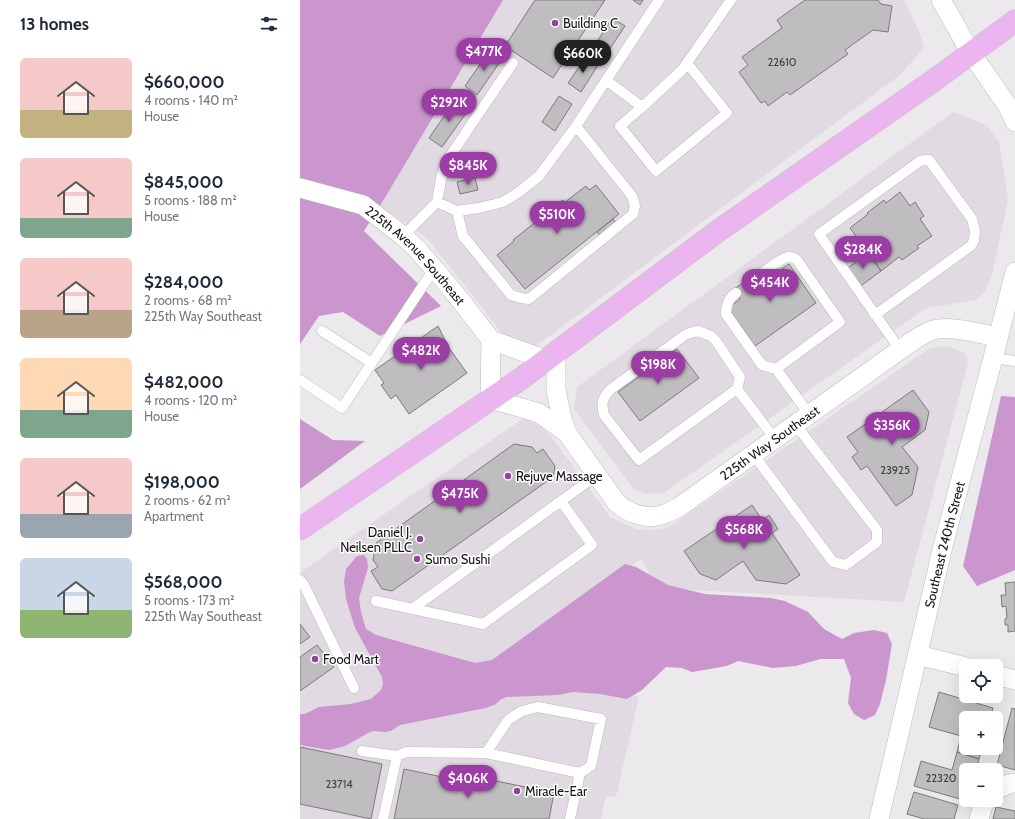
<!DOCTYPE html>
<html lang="en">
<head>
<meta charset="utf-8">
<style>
	body { margin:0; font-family:Cabin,sans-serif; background:#f6f6f7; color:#1f2937; height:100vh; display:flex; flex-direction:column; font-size:15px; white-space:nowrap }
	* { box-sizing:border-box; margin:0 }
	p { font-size:13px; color:#747a83 }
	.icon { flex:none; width:22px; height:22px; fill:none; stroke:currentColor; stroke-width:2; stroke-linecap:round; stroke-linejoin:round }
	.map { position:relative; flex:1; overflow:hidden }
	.drawer { display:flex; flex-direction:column; background:#fff; width:300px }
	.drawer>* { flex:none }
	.controls { position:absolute; left:659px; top:659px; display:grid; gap:8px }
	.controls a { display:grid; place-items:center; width:44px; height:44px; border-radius:6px; background:#fff; box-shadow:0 4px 16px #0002; font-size:20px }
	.price { position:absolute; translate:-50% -34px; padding:0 9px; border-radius:14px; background:#9c3da5; color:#fff; font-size:13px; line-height:26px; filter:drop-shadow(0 1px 2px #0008) }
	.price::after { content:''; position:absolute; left:50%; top:24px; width:12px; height:9px; margin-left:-6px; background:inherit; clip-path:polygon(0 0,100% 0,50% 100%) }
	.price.current { background:#222; color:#fff }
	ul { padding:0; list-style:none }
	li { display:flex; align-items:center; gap:12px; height:100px; padding:0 20px }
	li span { display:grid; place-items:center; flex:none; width:112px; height:80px; border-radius:6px; color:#555 }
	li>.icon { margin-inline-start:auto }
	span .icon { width:48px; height:48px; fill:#fffc; stroke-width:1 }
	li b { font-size:17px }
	h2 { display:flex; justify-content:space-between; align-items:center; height:48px; padding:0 20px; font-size:17px }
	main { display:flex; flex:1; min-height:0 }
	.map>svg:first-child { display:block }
</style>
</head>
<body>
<main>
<section class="drawer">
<h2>13 homes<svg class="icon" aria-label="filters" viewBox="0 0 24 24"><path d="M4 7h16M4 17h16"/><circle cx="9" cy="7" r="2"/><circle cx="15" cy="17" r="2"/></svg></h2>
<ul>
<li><span style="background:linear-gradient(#f6c9c9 65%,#c2b280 0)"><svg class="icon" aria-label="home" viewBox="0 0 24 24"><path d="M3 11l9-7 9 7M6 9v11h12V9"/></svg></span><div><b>$660,000</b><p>4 rooms · 140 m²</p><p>House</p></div></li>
<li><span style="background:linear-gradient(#f6c9c9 75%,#7fa58c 0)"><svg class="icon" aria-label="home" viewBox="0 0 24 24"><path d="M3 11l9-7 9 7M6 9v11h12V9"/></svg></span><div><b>$845,000</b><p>5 rooms · 188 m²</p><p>House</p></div></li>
<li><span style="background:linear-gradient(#f6c9c9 65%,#b9a48a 0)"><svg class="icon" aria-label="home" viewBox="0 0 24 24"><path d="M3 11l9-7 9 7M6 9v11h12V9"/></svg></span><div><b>$284,000</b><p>2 rooms · 68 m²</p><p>225th Way Southeast</p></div></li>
<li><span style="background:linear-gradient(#ffd9b3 65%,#7fa58c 0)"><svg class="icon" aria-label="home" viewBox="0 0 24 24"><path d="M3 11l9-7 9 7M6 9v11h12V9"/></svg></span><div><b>$482,000</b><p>4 rooms · 120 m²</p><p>House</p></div></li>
<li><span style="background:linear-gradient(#f6c9c9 70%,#9aa5b1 0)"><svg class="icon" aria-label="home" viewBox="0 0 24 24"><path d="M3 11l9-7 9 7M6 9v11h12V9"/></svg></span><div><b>$198,000</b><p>2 rooms · 62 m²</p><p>Apartment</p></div></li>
<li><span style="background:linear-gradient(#c9d6e8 65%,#8fb573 0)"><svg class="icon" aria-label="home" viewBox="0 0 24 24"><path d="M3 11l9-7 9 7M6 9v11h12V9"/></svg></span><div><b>$568,000</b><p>5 rooms · 173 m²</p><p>225th Way Southeast</p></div></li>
</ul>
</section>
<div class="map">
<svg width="715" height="819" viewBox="0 0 715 819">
	<rect width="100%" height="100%" fill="#ebe9ec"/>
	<path fill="#e2dae2" d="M203 0H604L619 31 624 48 600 75 232 349 217 352 127 238 80 206Z
		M653 112 686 125 699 142 708 199 692 276 684 293 676 300 626 308 364 493 348 494 334 490 274 409 277 387Z
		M648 346 666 354 668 363 604 602 357 588 341 559 183 671 97 692 274 683 339 697 316 797 306 796 301 819H0V573L29 552 224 418 241 427 254 440 310 517 337 529 351 530 369 527 630 348Z"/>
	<path fill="#ca96cd" d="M0 0H203L80 206 64 231 141 306 80 336 43 312 19 316 0 344Z
		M701 396 715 397V570L677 586 663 566Z
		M0 419 33 440 65 441 0 489Z
		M64 555 67 559 68 568 59 598 61 612 66 629 76 635 175 663 192 660 325 564 336 567 368 585 405 594 471 598 485 601 508 612 524 629 542 639 554 633 574 630 587 633 592 644 586 680 580 704 575 715 564 720 554 714 548 703 551 678 544 659H520L496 666 473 668 438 661 427 666 392 672 382 668 366 667 342 690 327 699 300 694 273 692 258 695 206 697 200 700 196 704 186 708 100 725 91 731 85 732 74 731 68 733 45 746 29 750 0 745V714H5L19 707 51 704 71 699 81 690 83 684 82 677 55 628 46 599 44 581 46 569 57 556Z"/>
	<path fill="#bfbdbf" stroke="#7c7a7d" d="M235 0H305L253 78 205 46Z
		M333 0H343L340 5Z
		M505 0H578L581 4 592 6 588 32 573 30 545 50 548 54 490 95 487 92 468 106 465 101 461 103 439 72 448 65 442 57 482 28 477 20Z
		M312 18 325 26 307 53 295 45Z
		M190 50 202 59 177 95 165 86Z
		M286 57 298 65 281 92 268 83Z
		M259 96 272 104 255 131 242 122Z
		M156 99 169 109 142 147 129 138Z
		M175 178 178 190 160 194 157 182Z
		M296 185 319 214 225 289 197 255 214 241 213 240 263 200 265 202 286 186 289 190Z
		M600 192 610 206 615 202 624 216 620 219 632 236 617 246 619 248 602 260 599 257 581 271 550 228 568 214 567 213 584 200 586 203Z
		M313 219 318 226 303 239 297 232Z
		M569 253 581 271 558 288 545 270Z
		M489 264 516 303 455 346 428 308 440 299 434 289 456 274 462 282Z
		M138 326 149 348 167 373 109 414 96 395 91 399 81 385 84 383 75 370Z
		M377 349 399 378 340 421 318 392Z
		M613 390 629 412 625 430 602 447 618 467 612 495 596 506 567 466 561 470 552 457 558 452 547 437Z
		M214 444 232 447 237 453 243 449 255 466 253 477 92 591 82 589 71 571 78 567 73 560 76 543Z
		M452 505 462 520 469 515 478 529 472 533 500 575 486 584 456 580 443 561 416 580 400 574 384 551Z
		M715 582V631L708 632V625H705V619L707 618 706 606 702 607 701 595H706L705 583Z
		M0 624 10 637 0 644Z
		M17 645 34 667 0 691V657Z
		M639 692 693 708 691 718H666V748H682L679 759 657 752 661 736 629 727Z
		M712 708 715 709V770L697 765Z
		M0 747 82 764 71 819 0 804Z
		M657 752 679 759 676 770H666L667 801 614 786 621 761 652 770Z
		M104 769 176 784 177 777 254 793 249 819H94Z
		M614 792 658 805 654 819H624L607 814Z
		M696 807 715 811V819H693Z"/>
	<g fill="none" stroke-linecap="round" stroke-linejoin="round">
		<defs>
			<path id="service" d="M306 80 342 107 382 70 431 0
				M342 107 320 126 356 171 427 113 387 63
				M137 202 142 174 148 159 213 63
				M157 211 163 236 211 295 221 298 229 299 333 214 335 206 332 196 276 126
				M103 236 137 202 157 211 179 208 203 202 219 192 239 176 276 126 359 0
				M458 276C466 271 480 258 488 257 492 257 495 258 497 260L540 322 476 369
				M436 293C428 298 426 305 426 314L462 365 476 369 509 414
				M575 315 672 245 674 240 675 231 672 219 629 160H626L620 161 519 234 600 350
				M22 331 72 363
				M398 331 411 336 416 341 440 377 437 389 339 460 304 415C301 403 302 398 311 389L385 335 393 332Z
				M693 358 715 361
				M0 380 42 408 134 269
				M437 389 475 439
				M453 454 533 562 546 565 577 542V530L495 424
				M0 580 4 585 54 688
				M76 601 183 624 292 545 261 501
				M112 609 261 501 297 475
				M62 751 97 756 106 752 186 753 280 773 291 766 301 719 238 707 222 711 208 720 186 753
				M83 819 97 756
				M270 819 280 773"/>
			<g id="minor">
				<path d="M641 0 671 53 707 105 715 122"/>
				<path id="s1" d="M0 188 63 205 103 236 117 249 142 278 161 301 191 340"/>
				<path d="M191 340 190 400 205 403 239 413 267 433"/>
				<path d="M191 340 246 360"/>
				<path id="s2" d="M256 353V390L262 419 267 433 316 502C327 513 346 520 362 515 368 513 374 510 379 507L600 350C610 343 621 334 633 330 650 325 680 334 698 337"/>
				<path d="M618 655 666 667"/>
				<path d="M696 675 715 680"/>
				<path d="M696 790C701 787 709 783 715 783"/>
				<path id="s3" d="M579 819 643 546 693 358 715 272"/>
				<path d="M679 819 683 805 686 800"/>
			</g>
			<path id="primary" d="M0 529 222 378 418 231 633 81 715 21"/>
		</defs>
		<use href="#service" stroke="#bcbabc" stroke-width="11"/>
		<use href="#minor" stroke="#bcbabc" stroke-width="20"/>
		<use href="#primary" stroke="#c7c7c7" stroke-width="23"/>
		<use href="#service" stroke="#fff" stroke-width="10"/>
		<use href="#minor" stroke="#fff" stroke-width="19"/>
		<use href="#primary" stroke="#ebb5ef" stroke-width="22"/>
	</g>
	<g fill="#9c3da5" stroke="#fff" stroke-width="1.5">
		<circle cx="255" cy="23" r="4"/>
		<circle cx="208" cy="476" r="4"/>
		<circle cx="120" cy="539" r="4"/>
		<circle cx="117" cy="559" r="4"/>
		<circle cx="15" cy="659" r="4"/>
		<circle cx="217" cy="791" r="4"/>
	</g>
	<g text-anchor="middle" stroke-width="3" stroke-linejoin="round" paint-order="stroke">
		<g font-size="11" fill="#403e40">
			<text x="482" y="66">22610</text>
			<text x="595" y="474">23925</text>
			<text x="641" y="782">22320</text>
			<text x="39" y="788">23714</text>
		</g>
		<g font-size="13" fill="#151415" stroke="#fff" text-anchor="start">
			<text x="263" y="28">Building C</text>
			<text x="216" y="481">Rejuve Massage</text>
			<text x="112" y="537" text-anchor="end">Daniel J.<tspan x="112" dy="15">Neilsen PLLC</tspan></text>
			<text x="125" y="564">Sumo Sushi</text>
			<text x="23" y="664">Food Mart</text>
			<text x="225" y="796">Miracle-Ear</text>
		</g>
		<g font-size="13" fill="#151415" stroke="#fff">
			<text dy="5" stroke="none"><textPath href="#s1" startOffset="138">225th Avenue Southeast</textPath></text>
			<text dy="5" stroke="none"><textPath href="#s2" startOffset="346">225th Way Southeast</textPath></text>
			<text dy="5" stroke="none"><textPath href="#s3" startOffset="282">Southeast 240th Street</textPath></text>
		</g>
	</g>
</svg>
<div class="controls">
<a><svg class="icon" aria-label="locate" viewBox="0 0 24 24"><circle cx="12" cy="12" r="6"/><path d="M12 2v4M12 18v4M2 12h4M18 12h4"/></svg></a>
<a>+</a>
<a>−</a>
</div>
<b class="price" style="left:184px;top:72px">$477K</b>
<b class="price current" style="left:283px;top:74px">$660K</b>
<b class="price" style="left:149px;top:123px">$292K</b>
<b class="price" style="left:168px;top:186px">$845K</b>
<b class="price" style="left:257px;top:235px">$510K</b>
<b class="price" style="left:563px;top:270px">$284K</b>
<b class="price" style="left:470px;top:303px">$454K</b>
<b class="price" style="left:121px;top:371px">$482K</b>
<b class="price" style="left:358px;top:385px">$198K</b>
<b class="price" style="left:592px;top:446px">$356K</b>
<b class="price" style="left:160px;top:514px">$475K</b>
<b class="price" style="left:444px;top:550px">$568K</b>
<b class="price" style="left:168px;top:799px">$406K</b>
</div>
</main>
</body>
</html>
